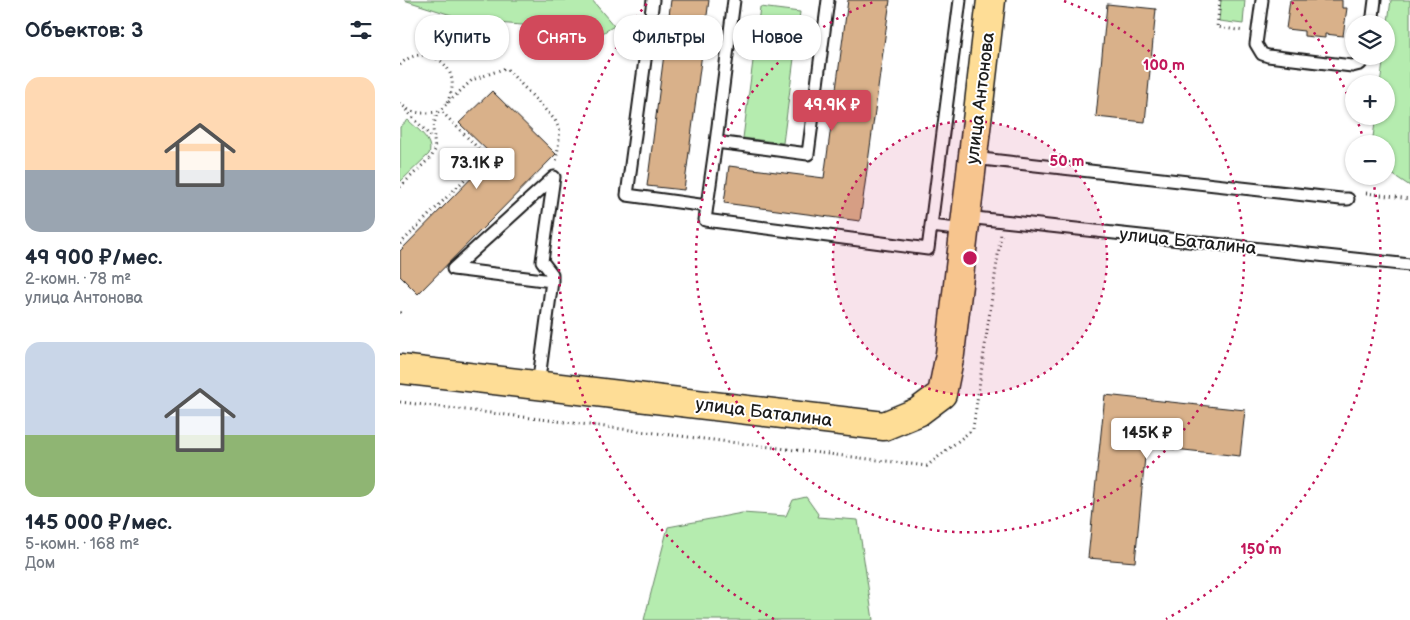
<!DOCTYPE html>
<html lang="ru">
<head>
<meta charset="utf-8">
<style>
	body { margin:0; font-family:"Balsamiq Sans",sans-serif; background:#f6f6f7; color:#1f2937; height:100vh; display:flex; flex-direction:column; font-size:19px; white-space:nowrap }
	* { box-sizing:border-box; margin:0 }
	p { font-size:16px; color:#747a83 }
	.icon { flex:none; width:28px; height:28px; fill:none; stroke:currentColor; stroke-width:2; stroke-linecap:round; stroke-linejoin:round }
	.map { position:relative; flex:1; overflow:hidden }
	.side { display:flex; flex-direction:column; background:#fff; width:400px }
	.side>* { flex:none }
	.guide { position:absolute; left:15px; top:15px; width:475px; height:45px; display:flex; gap:10px }
	.controls { position:absolute; left:945px; top:15px; display:grid; gap:10px }
	.controls a { display:grid; place-items:center; width:50px; height:50px; border-radius:50%; background:#fff; box-shadow:0 1px 4px #0004; font-size:25px }
	.price { position:absolute; translate:-50% -42px; padding:0 11px; border-radius:5px; background:#fff; color:#222; font-size:16px; line-height:32px; filter:drop-shadow(0 1px 2px #0008) }
	.price::after { content:''; position:absolute; left:50%; top:30px; width:15px; height:11px; margin-left:-8px; background:inherit; clip-path:polygon(0 0,100% 0,50% 100%) }
	.price.active { background:#d1495b; color:#fff }
	ul { padding:0; list-style:none }
	li { display:grid; align-content:center; gap:10px; height:265px; padding:0 25px }
	li span { display:grid; place-items:center; height:155px; border-radius:15px; color:#555 }
	li>.icon { margin-inline-start:auto }
	span .icon { width:90px; height:90px; fill:#fffc; stroke-width:1 }
	li b { font-size:21px }
	h2 { display:flex; justify-content:space-between; align-items:center; height:60px; padding:0 25px; font-size:21px }
	.pill { padding:0 18px; border-radius:20px; background:#fff; box-shadow:0 1px 4px #0004; font-size:18px; line-height:45px }
	.pill.active { background:#d1495b; color:#fff }
	main { display:flex; flex:1; min-height:0 }
	.map>svg:first-child { display:block }
</style>
</head>
<body>
<main>
<section class="side">
<h2>Объектов: 3<svg class="icon" aria-label="filters" viewBox="0 0 24 24"><path d="M4 7h16M4 17h16"/><circle cx="9" cy="7" r="2"/><circle cx="15" cy="17" r="2"/></svg></h2>
<ul>
<li><span style="background:linear-gradient(#ffd9b3 60%,#9aa5b1 0)"><svg class="icon" aria-label="home" viewBox="0 0 24 24"><path d="M3 11l9-7 9 7M6 9v11h12V9"/></svg></span><div><b>49 900 ₽/мес.</b><p>2-комн. · 78 m²</p><p>улица Антонова</p></div></li>
<li><span style="background:linear-gradient(#c9d6e8 60%,#8fb573 0)"><svg class="icon" aria-label="home" viewBox="0 0 24 24"><path d="M3 11l9-7 9 7M6 9v11h12V9"/></svg></span><div><b>145 000 ₽/мес.</b><p>5-комн. · 168 m²</p><p>Дом</p></div></li>
</ul>
</section>
<div class="map">
<svg width="1010" height="620" viewBox="0 0 1010 620">
	<rect width="100%" height="100%" fill="#fff"/>
	<filter id="ink" filterUnits="userSpaceOnUse"><feTurbulence type="fractalNoise" baseFrequency=".02" numOctaves="2"/><feDisplacementMap in="SourceGraphic" scale="10" xChannelSelector="R" yChannelSelector="G"/><feConvolveMatrix kernelMatrix="1 2 1 2 8 2 1 2 1" color-interpolation-filters="sRGB"/></filter>
	<g filter="url(#ink)">
		<path fill="#b5ecaf" stroke="#688466" d="M4 0H192L214 26 193 39 122 25 70 21Z
			M821 0H845L843 24 819 21Z
			M991 0H1010V186L986 170V144H972L976 116H986V84H980L984 56H986V36Z
			M360 7 400 12 383 143 343 138Z
			M8 120C17 129 34 140 29 154L0 182V127Z
			M406 497 418 514 417 517 458 520 473 620H244L268 527 342 513 386 516 393 500Z"/>
		<path fill="#d9b18a" stroke="#1c1c1c" d="M271 0H309L284 190 247 186Z
			M448 0H490L460 221 324 203 329 166 424 178Z
			M890 0H942V8H947L943 36 925 34V38L904 36V31L886 29Z
			M707 4 756 9 745 122 696 117Z
			M92 91 156 154 18 294 0 276V251L93 156 59 123Z
			M705 395 845 410 840 456 746 446 735 562 688 558Z"/>
		<g fill="none" stroke-linecap="round" stroke-linejoin="round">
			<defs>
				<path id="lane" d="M253 0 227 195 307 206
					M428 0 408 154 316 142 305 220 528 249 531 226
					M560 0 531 226 565 230
					M862 0 856 44 862 54 868 56 952 66 960 64 967 56
					M972 24 975 0
					M316 142 334 0
					M573 158 941 199H948
					M566 217 1010 265
					M138 386 152 281V274L142 261 154 177 53 269 152 281"/>
				<path id="primary" d="M0 369 484 426 518 412 542 394 550 354 591 0"/>
			</defs>
			<use href="#lane" stroke="#1c1c1c" stroke-width="15"/>
			<use href="#primary" stroke="#1c1c1c" stroke-width="31"/>
			<path stroke="#1c1c1c" stroke-width="3" stroke-dasharray="1 4" stroke-linecap="butt" d="M820 0 817 27 844 31
				M0 65C15 48 44 53 51 76 54 85 51 94 47 103
				M0 103C10 114 23 114 37 112
				M6 110 33 139
				M0 187 32 156 35 150 33 128 37 113 72 80 106 68 155 120 160 131 156 164
				M966 193 1010 199
				M0 244 87 157 40 110
				M0 312 3 316
				M0 402 527 466 573 429 601 234"/>
			<use href="#lane" stroke="#fff" stroke-width="11"/>
			<use href="#primary" stroke="#fedd96" stroke-width="28"/>
		</g>
	</g>
	<circle cx="570" cy="258" r="137" fill="#c2185b" fill-opacity=".12"/>
	<g fill="none" stroke="#c2185b" stroke-width="2.5" stroke-dasharray="2.5 5">
		<circle cx="570" cy="258" r="137"/>
		<path d="M664 1A274 274 0 1 1 476 1"/>
		<path d="M374 619A411 411 0 0 1 248 2M892 2A411 411 0 0 1 954 111M956 117A411 411 0 0 1 964 141M973 180A411 411 0 0 1 766 619"/>
	</g>
	<g text-anchor="middle" stroke-width="4" stroke-linejoin="round" paint-order="stroke">
		<g font-size="18" fill="#1c1c1c" stroke="#fff">
			<text transform="translate(580 98) rotate(-83)" y="6">улица Антонова</text>
			<text transform="translate(788 241) rotate(6)" y="6">улица Баталина</text>
			<text transform="translate(364 412) rotate(7)" y="6">улица Баталина</text>
		</g>
	</g>
	<circle cx="570" cy="258" r="8" fill="#c2185b" stroke="#fff" stroke-width="2.5"/>
	<g font-size="15" text-anchor="middle" font-weight="bold" fill="#c2185b" stroke="#fff" stroke-width="4" stroke-linejoin="round" paint-order="stroke">
		<text x="764" y="70">100 m</text>
		<text x="667" y="166">50 m</text>
		<text x="861" y="554">150 m</text>
	</g>
</svg>
<div class="controls">
<a><svg class="icon" aria-label="layers" viewBox="0 0 24 24"><path d="M12 4l9 5-9 5-9-5zM3 14l9 5 9-5"/></svg></a>
<a>+</a>
<a>−</a>
</div>
<b class="price active" style="left:432px;top:132px">49.9K ₽</b>
<b class="price" style="left:77px;top:190px">73.1K ₽</b>
<b class="price" style="left:747px;top:460px">145K ₽</b>
<div class="guide">
<a class="pill">Купить</a>
<a class="pill active">Снять</a>
<a class="pill">Фильтры</a>
<a class="pill">Новое</a>
</div>
</div>
</main>
</body>
</html>
